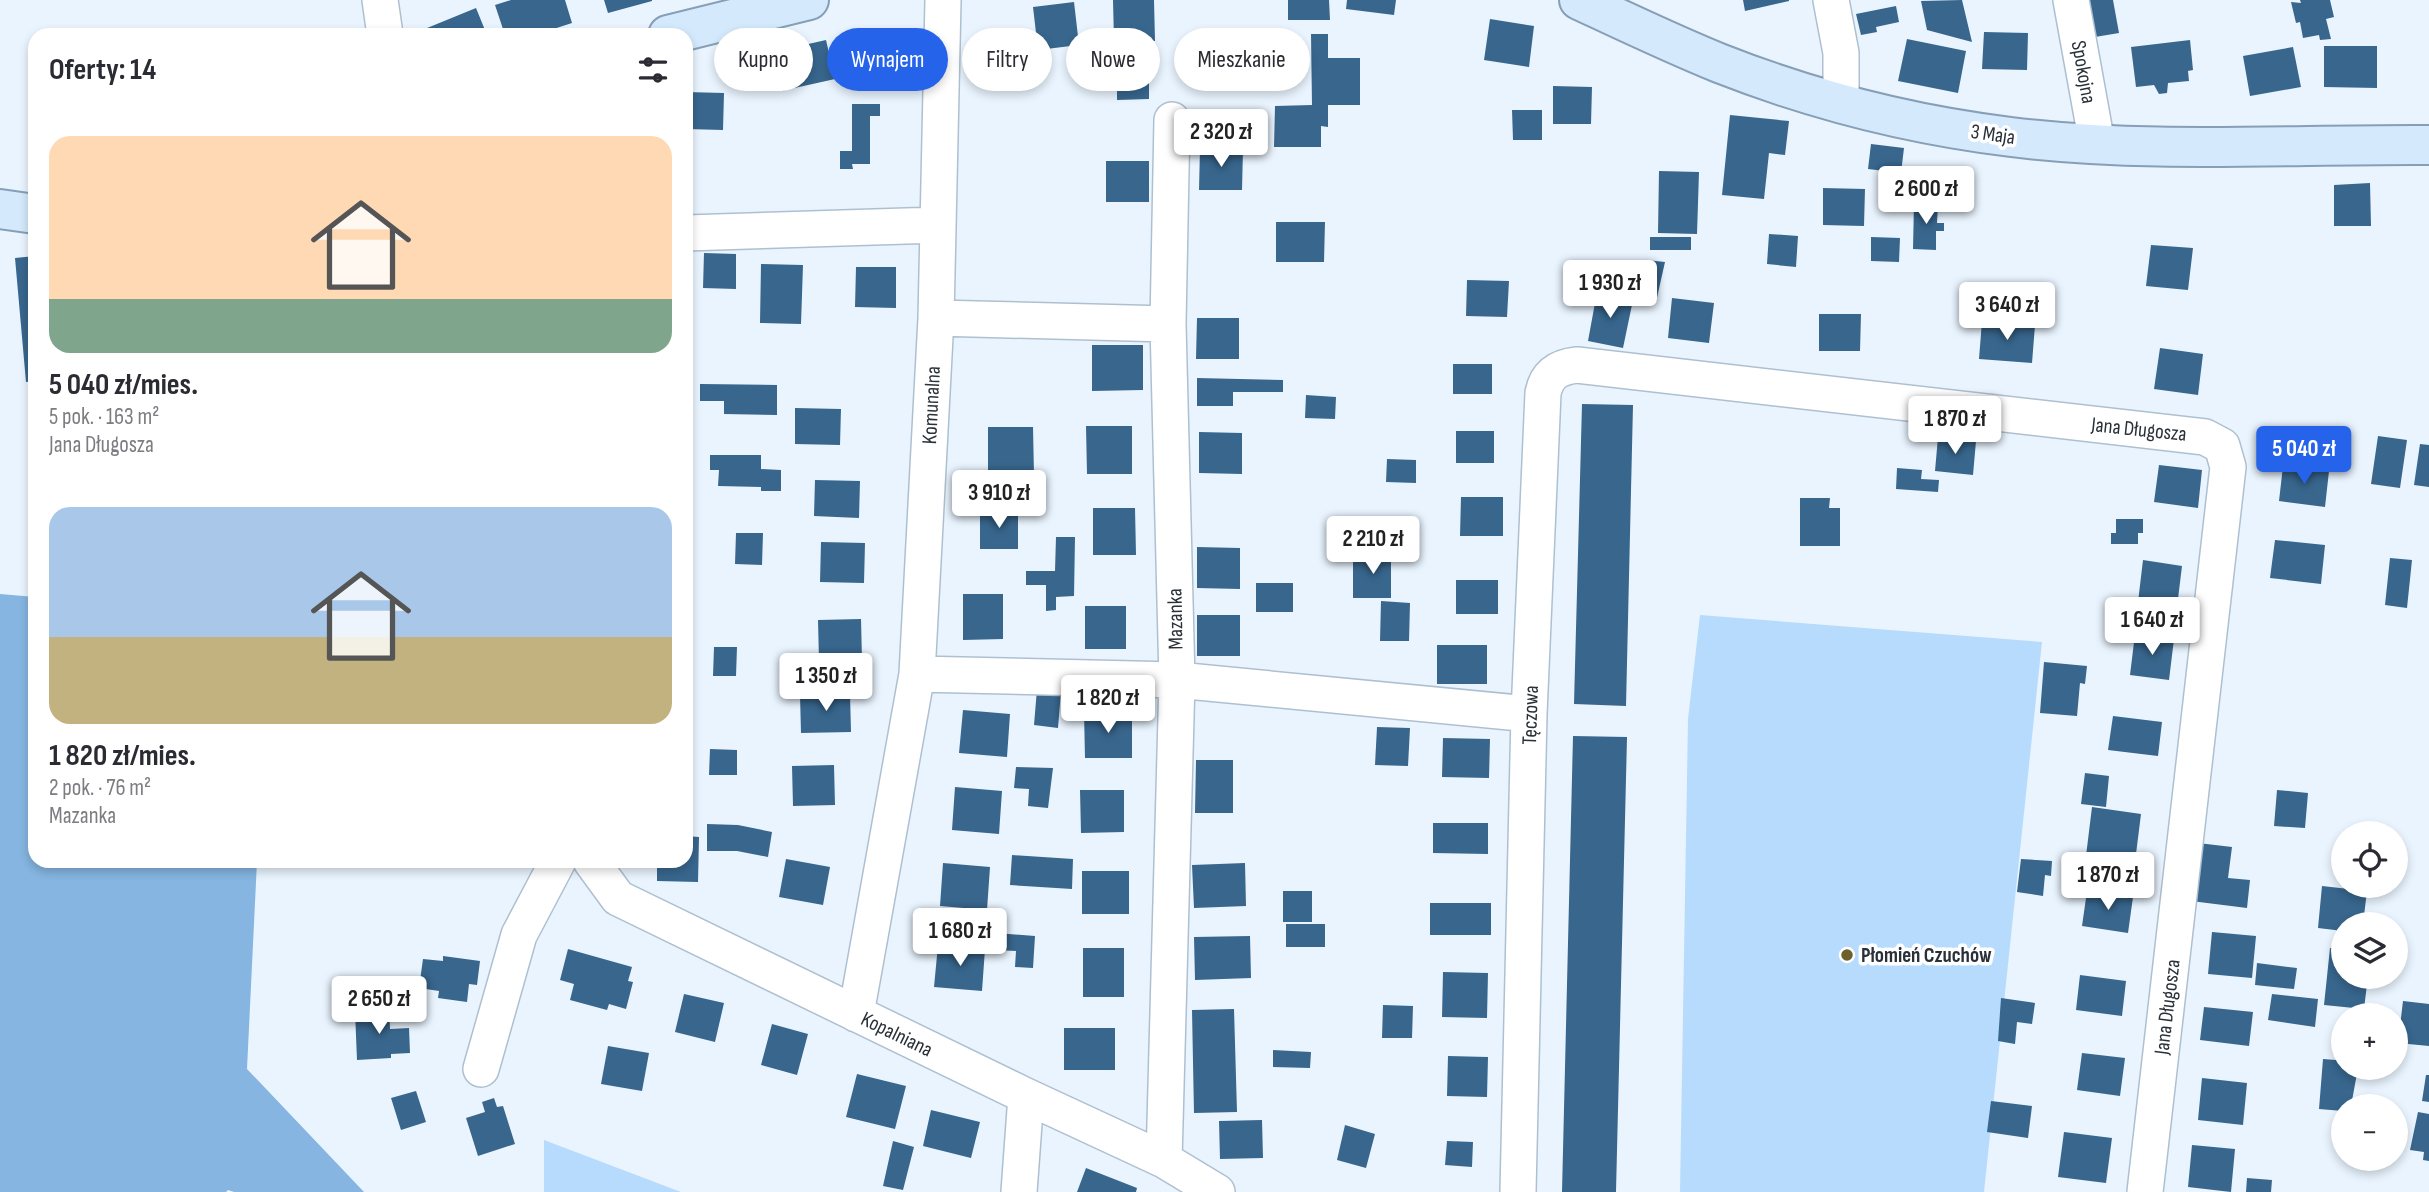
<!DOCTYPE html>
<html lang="pl">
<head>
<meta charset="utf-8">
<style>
	body { margin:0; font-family:"Sofia Sans Condensed",sans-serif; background:#f7f7f7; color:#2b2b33; height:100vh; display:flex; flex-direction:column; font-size:26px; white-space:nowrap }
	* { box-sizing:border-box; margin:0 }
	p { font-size:23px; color:#7c7c81 }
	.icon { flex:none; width:38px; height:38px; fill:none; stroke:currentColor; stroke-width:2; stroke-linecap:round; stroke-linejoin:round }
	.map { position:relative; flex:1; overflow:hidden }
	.side { position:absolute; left:28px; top:28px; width:665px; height:840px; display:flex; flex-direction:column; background:#fff; border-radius:21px; box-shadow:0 4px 10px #0003 }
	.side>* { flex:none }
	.top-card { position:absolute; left:714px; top:28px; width:665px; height:63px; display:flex; gap:14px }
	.buttons { position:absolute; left:2331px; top:821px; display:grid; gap:14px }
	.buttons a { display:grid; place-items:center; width:77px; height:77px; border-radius:50%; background:#fff; box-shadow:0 4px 10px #0003; font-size:35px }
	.price { position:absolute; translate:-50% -60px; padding:0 16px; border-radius:7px; background:#fff; color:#222; font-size:23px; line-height:46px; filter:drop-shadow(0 2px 4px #0008) }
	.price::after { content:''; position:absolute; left:50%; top:42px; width:21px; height:16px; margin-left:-10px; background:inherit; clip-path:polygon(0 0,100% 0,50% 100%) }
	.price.active { background:#2563eb; color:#fff }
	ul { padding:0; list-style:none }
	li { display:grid; align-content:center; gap:14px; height:371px; padding:0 21px }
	li span { display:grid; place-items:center; height:217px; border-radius:21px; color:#555 }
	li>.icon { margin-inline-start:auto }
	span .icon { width:126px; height:126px; fill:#fffc; stroke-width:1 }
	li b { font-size:30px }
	h2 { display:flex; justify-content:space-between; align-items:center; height:84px; padding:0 21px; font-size:30px }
	.pill { padding:0 24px; border-radius:32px; background:#fff; box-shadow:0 4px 10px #0003; font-size:24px; line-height:63px }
	.pill.active { background:#2563eb; color:#fff }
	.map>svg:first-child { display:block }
</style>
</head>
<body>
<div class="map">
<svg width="2429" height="1192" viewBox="0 0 2429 1192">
	<rect width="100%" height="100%" fill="#e9f4fe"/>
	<path fill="#b7dbfc" d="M1700 615 2042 642 1984 1192H1680L1688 719Z
		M544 1140 681 1192H544Z"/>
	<path fill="#85b5e0" d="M0 594 35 597V861H257L247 1069 364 1192H234L228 1190 226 1192H0Z"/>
	<path fill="#38668d" d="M511 0H565L572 23 535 35H505L495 5Z
		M604 0H652V1L608 13Z
		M1113 0H1154L1155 41H1114Z
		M1288 0H1329L1330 20H1288Z
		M1347 0H1396L1394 15 1346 9Z
		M1743 0H1789V1L1745 11Z
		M1962 0 1972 42 1927 30 1921 1Z
		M2087 0H2113L2119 33 2095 37Z
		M2300 0H2330L2334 17 2326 19 2331 39 2320 40 2319 35 2303 38 2300 22 2296 23 2291 2 2301 3Z
		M1074 2 1079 45 1038 50 1033 7Z
		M1896 6 1899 22 1876 27 1877 32 1861 35 1856 14Z
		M476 8 487 35H410Z
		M1490 19 1534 26 1529 67 1484 60Z
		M1984 32 2028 33 2027 70 1982 69Z
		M1311 34H1328V58H1360V105H1328V127L1321 126V147H1274L1275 106 1312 105Z
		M1907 39 1966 51 1958 93 1898 81Z
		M826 40 835 79 781 91 773 52Z
		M2190 40 2193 70 2188 71 2189 81 2168 83 2167 93 2159 94 2154 85 2136 87 2131 47Z
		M2324 46H2377V88L2324 87Z
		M2293 47 2301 87 2250 96 2243 56Z
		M1149 78V99L1117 100V79Z
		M1553 86 1592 87 1591 124H1553Z
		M686 92 724 93 723 130 686 129Z
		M852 104H880V116H870V164H852L853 169H840V151H852Z
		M1512 110H1542V140H1513Z
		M1730 115 1789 121 1785 155 1769 153 1764 199 1722 195Z
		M1871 144 1904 148 1901 173 1868 169Z
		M1200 149H1243L1242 190H1199Z
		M1106 161H1149V202H1106Z
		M1659 171 1699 172 1697 234 1658 233Z
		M2370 183 2371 226H2334V185Z
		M1823 188 1865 189 1864 226 1823 225Z
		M1914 203 1938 204 1937 223H1944V231H1936V250L1913 249Z
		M1276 222H1325L1324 262H1276Z
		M1769 234 1798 236 1796 267 1767 264Z
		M1650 237H1691V250H1650Z
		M1871 237 1900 238 1899 262 1871 261Z
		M2151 245 2193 248 2188 290 2146 286Z
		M704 253 736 254V289L703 288Z
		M35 256V381L26 382 15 258Z
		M1646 260 1665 262 1656 302 1637 298Z
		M761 264 803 265 801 324 760 323Z
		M856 267H896V308L855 307Z
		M1467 280 1509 281 1507 317 1466 316Z
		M1597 292 1633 300 1623 348 1588 341Z
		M1672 298 1714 303 1709 343 1668 338Z
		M1819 314H1861L1860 351H1819Z
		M1197 318H1239V359H1196Z
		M1982 321 2035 325 2032 363 1979 359Z
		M1092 345H1143V390L1092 391Z
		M2160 348 2203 354 2198 395 2154 389Z
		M1453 364H1492V394H1453Z
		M1197 378 1283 380V392H1233V406H1197Z
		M700 384 777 385V415L724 414V401H700Z
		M1306 395 1336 397 1335 419 1305 418Z
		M1582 404 1633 405 1626 706 1574 704Z
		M795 408 841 409 840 445 795 444Z
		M1086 426H1132V474H1087Z
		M988 427H1033L1034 475H988Z
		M1456 431H1494V463H1456Z
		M1199 432 1242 433V474L1199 473Z
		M2378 436 2407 440 2400 488 2371 484Z
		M1938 437 1976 441 1973 475 1935 471Z
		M2420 444 2429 445V487L2414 485Z
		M710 455H761V469L781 470V491H761V487L718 486 719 470H710Z
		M1387 459 1416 460V483L1386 482Z
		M2159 465 2202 470 2198 508 2154 502Z
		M2283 466 2329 471 2325 507 2279 501Z
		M1897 468 1922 470 1921 479 1939 480 1938 492 1896 489Z
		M815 480 860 481 859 518 814 516Z
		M1461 497H1503V536H1460Z
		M1800 498H1830L1829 508H1840V546H1800Z
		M1093 508H1135L1136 555H1093Z
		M980 510H1018V549H980Z
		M2116 519H2143V533H2138V544H2111V533H2116Z
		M736 533H763L762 565 735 564Z
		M1056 537H1075L1074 596 1056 597V610L1046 611V585H1026V571H1055Z
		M2275 540 2325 545 2321 584 2270 578Z
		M821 542 865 543 864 583 820 582Z
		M1197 547 1240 548V589L1197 588Z
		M1370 550H1391V598H1353V560L1370 559Z
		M2390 558 2412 560 2407 608 2385 605Z
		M2143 560 2182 566 2177 607 2138 602Z
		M1456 580H1498V614H1456Z
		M1256 583H1293V612H1256Z
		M963 594H1003V639L963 640Z
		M1381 601 1410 603 1409 641H1380Z
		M1085 606H1126V649H1085Z
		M1197 615H1240V656H1197Z
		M861 619 862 660 819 661 818 620Z
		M2135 634 2174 639 2169 680 2130 675Z
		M1437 645H1487V684H1437Z
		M714 647H737L736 676H713Z
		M2044 662 2087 666 2085 684 2080 683 2077 716 2040 713Z
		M1037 689 1061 691 1058 728 1034 725Z
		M850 694 851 732 801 733 800 695Z
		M963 710 1010 714 1007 757 959 753Z
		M1084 712H1132V758H1085Z
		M2113 716 2162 722 2158 756 2108 750Z
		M1377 727 1410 728 1408 766 1375 765Z
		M1573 736 1627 737 1616 1192H1562Z
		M1443 738 1490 739 1489 778 1442 777Z
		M710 749 737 750V775H709Z
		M1196 760H1233V813H1195Z
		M834 765 835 805 793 806 792 766Z
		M1016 767 1053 768 1048 808 1028 806 1029 789 1014 788Z
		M2085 773 2109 776 2106 807 2081 804Z
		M955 787 1002 791 999 834 952 830Z
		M1080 790H1124V832L1081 833Z
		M2277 790 2308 793 2305 828 2274 826Z
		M2092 807 2141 814 2135 862 2086 856Z
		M1433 823H1488V854L1433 853Z
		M707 824 738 825 772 832 768 857 737 851H707Z
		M686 836 699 837 698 882 657 881V865L649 864V861H686Z
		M2198 843 2232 847 2228 878 2250 880 2247 908 2191 901Z
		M1012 855 1073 859 1072 889 1010 885Z
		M786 859 830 867 823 905 779 897Z
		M2021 859 2052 861 2051 876 2045 875 2043 896 2017 892Z
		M943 863 990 867 987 910 940 906Z
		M1245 863 1246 906 1194 908 1192 865Z
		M1082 871H1129V914H1082Z
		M2322 886 2367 891 2363 924H2343V931L2318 928Z
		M1283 891H1312V922H1283Z
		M2087 891 2133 897 2128 933 2082 926Z
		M1430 903H1491V935H1430Z
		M1286 924H1325V947H1286Z
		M2212 932 2256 936 2252 978 2208 974Z
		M996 933 1035 936 1033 968 1015 967 1016 951 995 950Z
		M1250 936 1251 978 1195 980 1194 937Z
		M938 945 985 949 982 991 934 987Z
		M1083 948H1124V997H1083Z
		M2330 948 2343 949V976H2368L2364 1009 2324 1005Z
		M568 949 632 967 628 981 633 982 626 1009 609 1004 607 1010 570 1000 574 984 560 980Z
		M443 956 480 961 477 985 469 984 467 1002 438 998 439 991 419 988 423 959 443 961Z
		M2257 963 2297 968 2294 989 2255 985Z
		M1443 972 1488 973 1487 1018 1442 1017Z
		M2080 975 2126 981 2122 1016 2076 1010Z
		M684 994 724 1003 715 1042 675 1032Z
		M2272 994 2318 999 2315 1027 2268 1020Z
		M2001 998 2035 1003 2032 1024 2017 1022 2015 1044 1998 1041Z
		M2403 1001 2429 1004V1046L2398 1043Z
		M1383 1005 1413 1006 1412 1038H1382Z
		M2204 1007 2253 1012 2249 1046 2200 1040Z
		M1234 1009 1237 1112 1194 1113 1192 1010Z
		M389 1010 390 1029 409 1028 410 1053 391 1054V1058L357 1060 355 1011Z
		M772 1024 808 1034 797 1075 761 1065Z
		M1064 1028H1115V1070H1064Z
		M608 1046 649 1053 642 1091 601 1084Z
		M1273 1050 1311 1052 1310 1068 1273 1067Z
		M2082 1053 2125 1058 2120 1096 2077 1090Z
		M1448 1056 1488 1057 1487 1097 1447 1096Z
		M2340 1058H2343V1068H2358L2351 1106H2343V1111L2319 1109 2323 1059 2336 1060Z
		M857 1074 906 1086 895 1129 846 1117Z
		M2426 1075H2429V1102L2422 1101Z
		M2202 1078 2247 1083 2243 1125 2198 1120Z
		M416 1091 426 1122 401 1130 391 1098Z
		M494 1098 497 1107 503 1106 515 1144 478 1156 466 1118 485 1112 482 1102Z
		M1991 1101 2032 1106 2028 1138 1987 1132Z
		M931 1110 980 1122 971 1158 923 1146Z
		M2418 1112 2429 1114V1161L2423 1160 2424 1152 2410 1150Z
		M1262 1120 1263 1158 1220 1159 1219 1121Z
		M1345 1125 1375 1134 1366 1168 1337 1160Z
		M2064 1132 2112 1138 2106 1183 2058 1177Z
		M893 1141 914 1147 903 1190 883 1186Z
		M1447 1141 1473 1142 1472 1167 1445 1165Z
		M2192 1145 2235 1149 2231 1192 2188 1187Z
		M1086 1168 1137 1188 1136 1192H1077Z
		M2247 1178 2272 1180 2271 1192H2246Z"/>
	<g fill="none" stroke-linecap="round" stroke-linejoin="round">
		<defs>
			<path id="minor" d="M380 0 385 35
				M1831 0 1841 53V103
				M2071 0 2094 127V144
				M686 233 938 225
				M936 318 1168 324
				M917 674 1177 680 1529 714
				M591 861 618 898 1026 1096 1164 1160 1217 1192
				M856 1014 917 674 936 318 943 0
				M481 1069 519 935 558 861
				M1164 1160 1177 680 1168 324 1172 120
				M1019 1192 1026 1096
				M1518 1192 1529 714 1543 393C1547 374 1558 367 1577 365L2205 437 2222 446 2228 467 2145 1192"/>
			<path id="major" d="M1579 0C1626 22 1672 44 1719 63 1813 100 1912 125 2011 137 2149 154 2290 144 2429 145
				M668 35 809 0
				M0 209 35 214"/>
		</defs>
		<use href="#minor" stroke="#aec0d0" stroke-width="38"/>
		<use href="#major" stroke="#869fb6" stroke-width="42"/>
		<use href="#minor" stroke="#fff" stroke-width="35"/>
		<use href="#major" stroke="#d4e9fc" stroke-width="38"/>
	</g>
	<circle fill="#6d602d" stroke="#fff" stroke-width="2.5" cx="1847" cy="955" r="7"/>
	<g text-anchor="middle" stroke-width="7" stroke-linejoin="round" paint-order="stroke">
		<g font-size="21" fill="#293037" stroke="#fff">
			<text transform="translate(2084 72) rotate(80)" y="7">Spokojna</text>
			<text transform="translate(1993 134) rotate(8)" y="7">3 Maja</text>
			<text transform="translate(931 405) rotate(-87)" y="7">Komunalna</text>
			<text transform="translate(2139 429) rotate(6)" y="7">Jana Długosza</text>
			<text transform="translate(1175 619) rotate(-91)" y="7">Mazanka</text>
			<text transform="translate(1530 715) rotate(-88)" y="7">Tęczowa</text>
			<text transform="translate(2167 1007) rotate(-83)" y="7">Jana Długosza</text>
			<text transform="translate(897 1034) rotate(26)" y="7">Kopalniana</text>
		</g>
		<g font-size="21" font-weight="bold" fill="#293037" stroke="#fff" text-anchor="start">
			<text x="1861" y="962">Płomień Czuchów</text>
		</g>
	</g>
</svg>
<div class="buttons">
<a><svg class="icon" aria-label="locate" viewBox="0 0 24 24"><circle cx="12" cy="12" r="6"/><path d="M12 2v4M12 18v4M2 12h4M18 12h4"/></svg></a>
<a><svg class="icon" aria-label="layers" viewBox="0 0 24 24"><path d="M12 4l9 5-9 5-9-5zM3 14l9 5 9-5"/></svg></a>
<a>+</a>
<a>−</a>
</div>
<b class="price" style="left:1221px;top:169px">2 320 zł</b>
<b class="price" style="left:1926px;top:226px">2 600 zł</b>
<b class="price" style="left:1610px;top:320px">1 930 zł</b>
<b class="price" style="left:2007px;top:342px">3 640 zł</b>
<b class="price" style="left:1955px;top:456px">1 870 zł</b>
<b class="price active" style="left:2304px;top:486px">5 040 zł</b>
<b class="price" style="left:999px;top:530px">3 910 zł</b>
<b class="price" style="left:1373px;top:576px">2 210 zł</b>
<b class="price" style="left:2152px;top:657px">1 640 zł</b>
<b class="price" style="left:826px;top:713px">1 350 zł</b>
<b class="price" style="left:1108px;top:735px">1 820 zł</b>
<b class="price" style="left:2108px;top:912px">1 870 zł</b>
<b class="price" style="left:960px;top:968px">1 680 zł</b>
<b class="price" style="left:379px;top:1036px">2 650 zł</b>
<div class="top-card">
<a class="pill">Kupno</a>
<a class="pill active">Wynajem</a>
<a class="pill">Filtry</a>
<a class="pill">Nowe</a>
<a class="pill">Mieszkanie</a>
</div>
<section class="side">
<h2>Oferty: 14<svg class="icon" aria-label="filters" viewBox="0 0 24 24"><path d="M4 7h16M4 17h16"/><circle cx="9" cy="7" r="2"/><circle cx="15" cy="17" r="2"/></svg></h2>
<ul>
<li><span style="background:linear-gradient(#ffd9b3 75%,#7fa58c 0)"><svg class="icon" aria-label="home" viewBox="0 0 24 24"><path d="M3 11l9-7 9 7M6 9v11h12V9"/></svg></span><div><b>5 040 zł/mies.</b><p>5 pok. · 163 m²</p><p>Jana Długosza</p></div></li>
<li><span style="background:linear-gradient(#a9c7e8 60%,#c2b280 0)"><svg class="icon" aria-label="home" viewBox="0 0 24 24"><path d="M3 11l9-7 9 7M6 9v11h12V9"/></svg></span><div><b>1 820 zł/mies.</b><p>2 pok. · 76 m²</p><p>Mazanka</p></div></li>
</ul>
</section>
</div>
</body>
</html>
